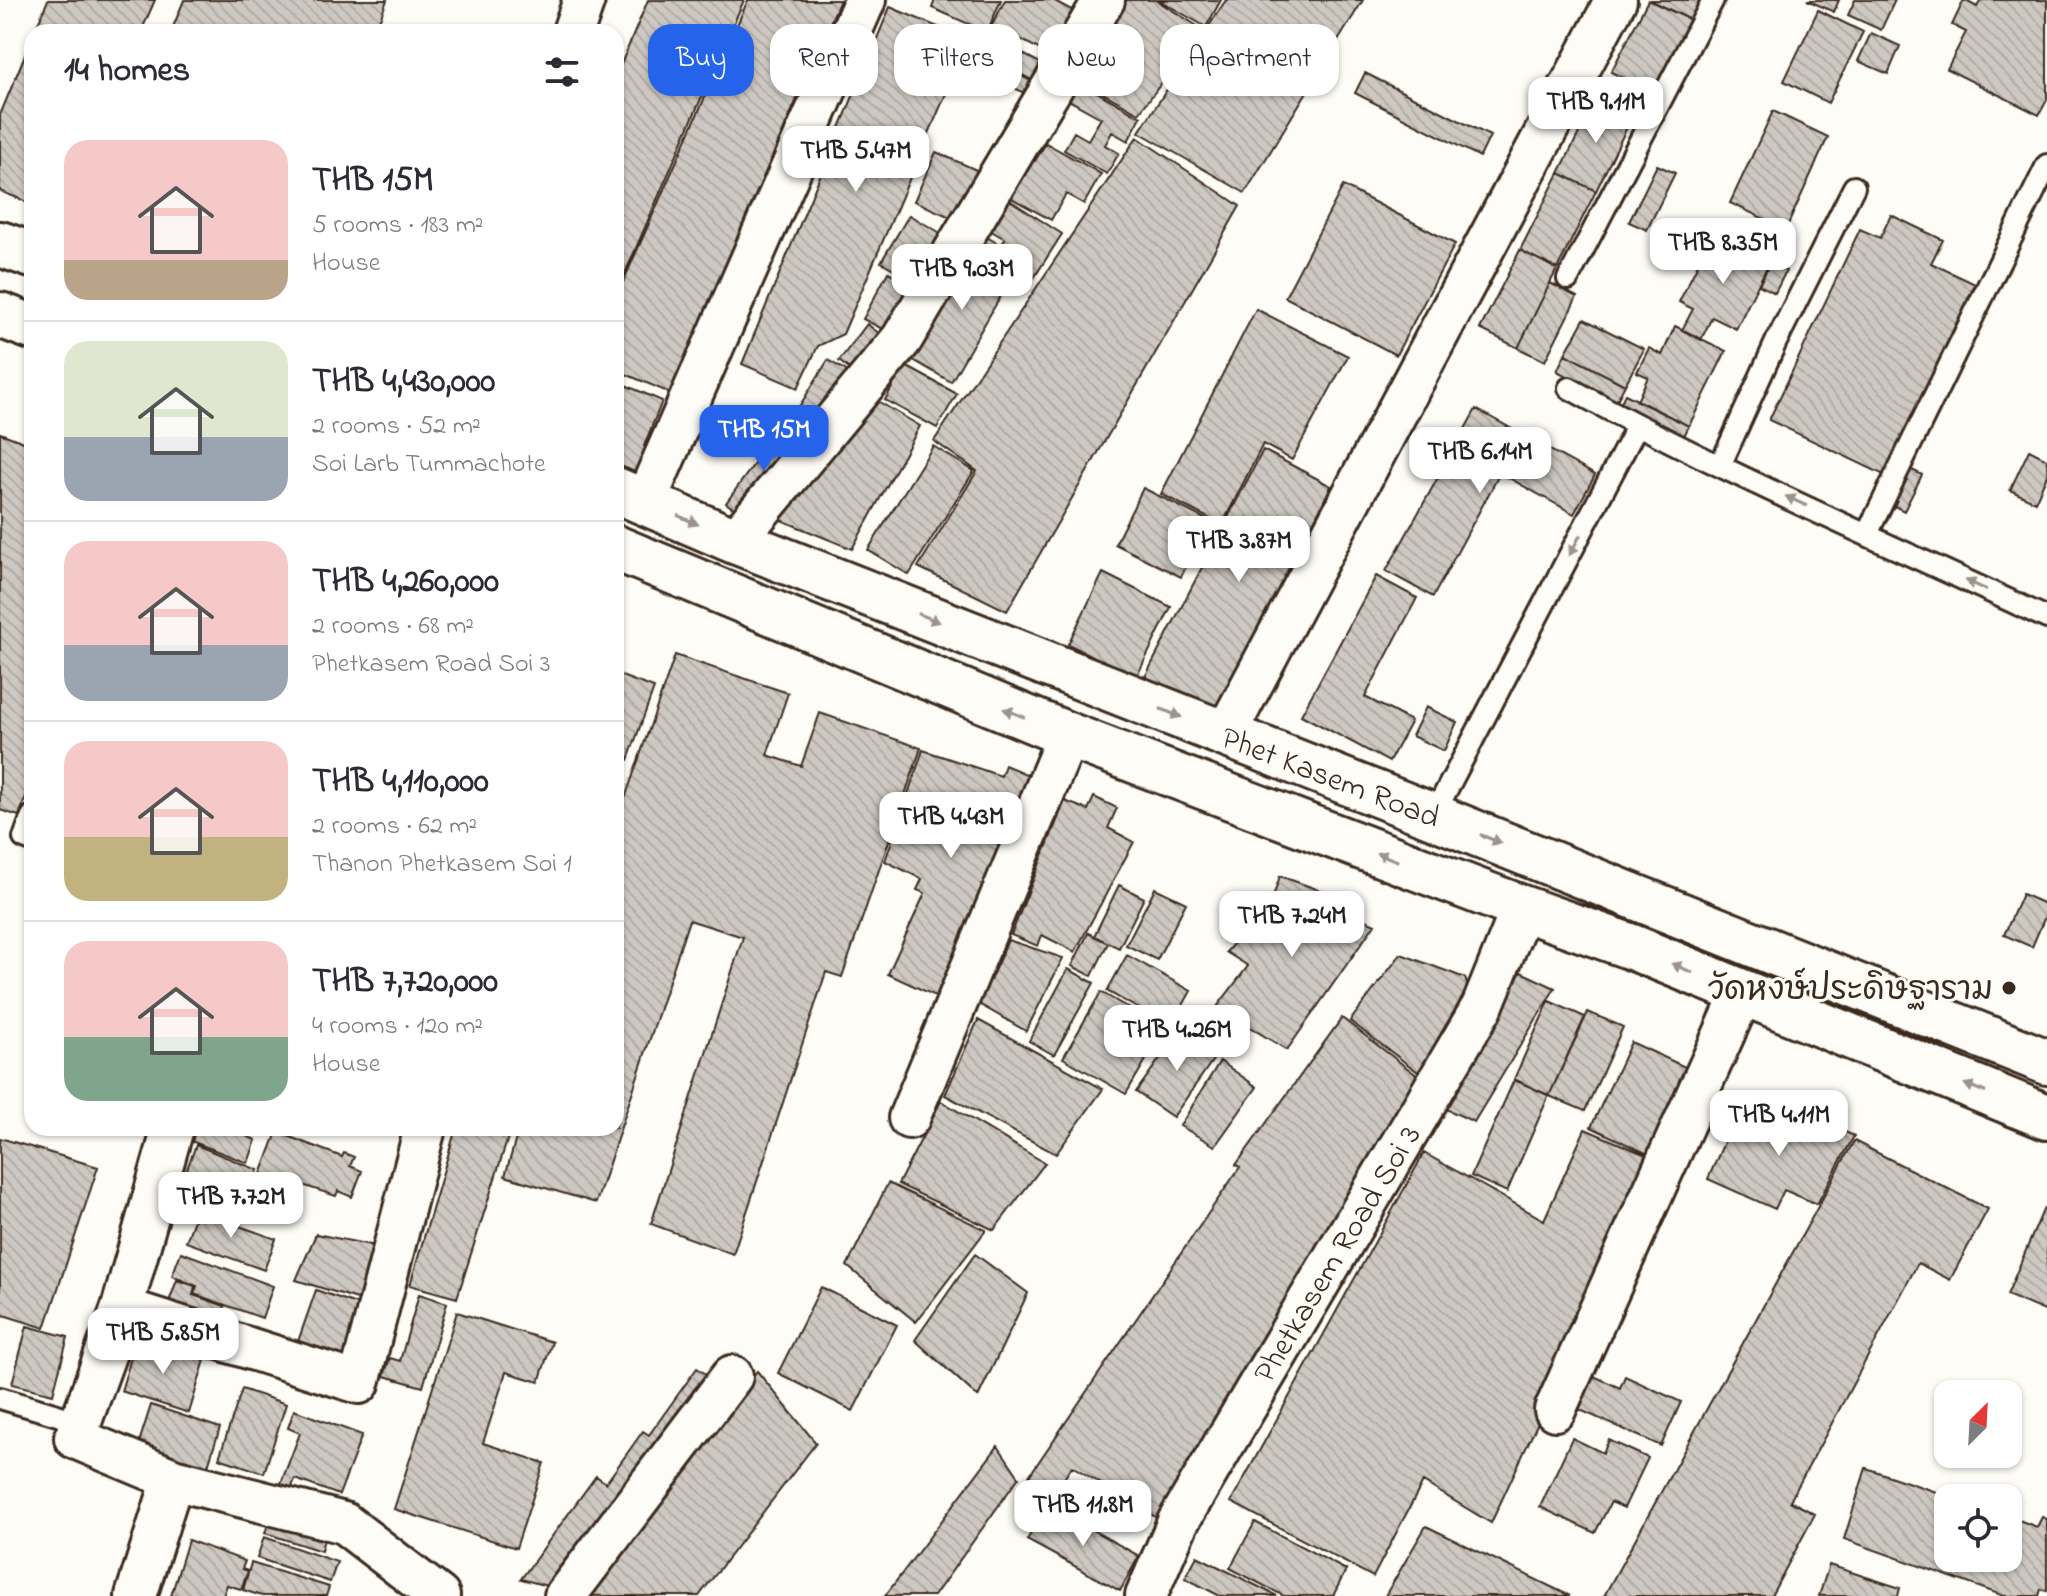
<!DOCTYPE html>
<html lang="en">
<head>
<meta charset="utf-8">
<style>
	body { margin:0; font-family:"Indie Flower","Playpen Sans Thai",sans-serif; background:#f2f2f3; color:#2b2b33; height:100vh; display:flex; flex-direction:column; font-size:30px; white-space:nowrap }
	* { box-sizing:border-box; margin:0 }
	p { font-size:26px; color:#7c7c81 }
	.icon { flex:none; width:44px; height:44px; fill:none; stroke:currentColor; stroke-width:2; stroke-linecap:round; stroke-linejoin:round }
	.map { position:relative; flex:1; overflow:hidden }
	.sheet { position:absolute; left:24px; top:24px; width:600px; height:1112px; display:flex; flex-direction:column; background:#fff; border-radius:24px; box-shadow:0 2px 6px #0004 }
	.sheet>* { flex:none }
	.top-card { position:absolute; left:648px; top:24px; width:760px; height:72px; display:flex; gap:16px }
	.needle { width:52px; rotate:24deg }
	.buttons { position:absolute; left:1934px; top:1380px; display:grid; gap:16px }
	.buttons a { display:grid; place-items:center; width:88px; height:88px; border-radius:16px; background:#fff; box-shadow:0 2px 6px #0004; font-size:40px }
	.price { position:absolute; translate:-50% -68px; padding:0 18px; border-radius:16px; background:#fff; color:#222; font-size:26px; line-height:52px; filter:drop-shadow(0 2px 4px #0008) }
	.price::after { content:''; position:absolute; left:50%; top:48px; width:24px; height:18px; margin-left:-12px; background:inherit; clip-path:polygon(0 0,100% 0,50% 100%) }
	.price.active { background:#2563eb; color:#fff }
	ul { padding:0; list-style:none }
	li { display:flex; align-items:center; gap:24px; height:200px; padding:0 40px }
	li+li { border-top:2px solid #e1e1e2 }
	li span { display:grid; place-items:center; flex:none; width:224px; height:160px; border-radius:24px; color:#555 }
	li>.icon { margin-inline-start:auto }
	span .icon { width:96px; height:96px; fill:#fffc; stroke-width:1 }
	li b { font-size:34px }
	h2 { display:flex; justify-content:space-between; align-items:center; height:96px; padding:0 40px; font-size:34px }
	.tag { padding:0 28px; border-radius:24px; background:#fff; box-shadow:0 2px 6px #0004; font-size:28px; line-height:72px }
	.tag.active { background:#2563eb; color:#fff }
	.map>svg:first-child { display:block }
</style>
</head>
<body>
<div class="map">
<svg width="2047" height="1596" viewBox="0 0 2047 1596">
	<defs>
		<pattern id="building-back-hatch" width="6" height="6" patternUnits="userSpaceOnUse" patternTransform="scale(2)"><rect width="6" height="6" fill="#cdc8c2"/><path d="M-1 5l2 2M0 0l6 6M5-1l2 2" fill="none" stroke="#b1aca6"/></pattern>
	</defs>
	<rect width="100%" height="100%" fill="#fdfcf7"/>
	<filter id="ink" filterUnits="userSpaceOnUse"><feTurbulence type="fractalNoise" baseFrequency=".0125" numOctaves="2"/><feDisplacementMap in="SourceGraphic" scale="16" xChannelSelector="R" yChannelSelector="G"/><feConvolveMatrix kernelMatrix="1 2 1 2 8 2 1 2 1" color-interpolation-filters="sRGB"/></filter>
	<g filter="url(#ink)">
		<path fill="url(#building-back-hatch)" stroke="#3b2a1e" stroke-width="2" d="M48 0H155L141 32H34Z
			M184 0H387L375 32H171Z
			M648 0H744L616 294V76Z
			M748 0H840L670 393 616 370V298Z
			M935 0H1001L987 32 932 8Z
			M1005 0H1053L1086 18 1063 62 1020 39 1015 48 988 33Z
			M1122 0H1156L1202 29 1139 113 1076 78Z
			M1159 0H1221L1206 27Z
			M1226 0H1363L1245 193 1139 132Z
			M1648 0 1691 20 1654 93 1611 72Z
			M1650 0H1701L1691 20Z
			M1807 0H1839L1834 12Z
			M1855 0H1895L1881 30 1848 15Z
			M1964 0 1977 7 1981 0H2047V100L2039 115 1947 69 1966 32 1952 25Z
			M890 7 969 40 843 334 818 346 798 388 742 364Z
			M1818 10 1863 32 1828 103 1784 81Z
			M1871 33 1900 46 1888 74 1858 61Z
			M32 38V204L0 191V115Z
			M992 38 1050 68 1041 85 984 55Z
			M983 57 1041 86 1035 98 977 70Z
			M1365 73 1490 136 1480 157 1355 93Z
			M1077 81 1141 117 1128 141 1112 132 1105 145 1119 153 1107 174 1064 150 1074 132 1088 140 1101 118 1067 99Z
			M1596 99 1632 117 1596 191 1559 173Z
			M1773 111 1828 137 1786 229 1730 203Z
			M1137 137 1240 206 1007 611 918 567 977 471 934 441Z
			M1046 143 1101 174 1084 204 1066 194 1051 220 1004 194 1019 152 1035 161Z
			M936 152 981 172 959 221 914 201Z
			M1657 165 1675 173 1647 230 1629 222Z
			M1559 173 1596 191 1557 269 1520 250Z
			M1343 186 1455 244 1396 355 1285 297Z
			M1008 199 1062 234 1030 284 993 260 1005 239 988 229Z
			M909 215 953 240 926 287 881 262Z
			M1891 215 1943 240 1931 263 1975 284 1884 475 1769 420 1860 229 1880 238Z
			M980 233 997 243 987 261 1013 275 951 382 908 357Z
			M1733 238 1772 257 1736 329 1712 317 1701 340 1682 330 1693 309 1679 302 1709 242 1727 251Z
			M1520 250 1557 269 1518 348 1480 329Z
			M1770 263 1786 271 1775 293 1759 285Z
			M888 272 923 290 898 337 863 319Z
			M1550 283 1577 297 1545 361 1518 348Z
			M1256 309 1348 356 1292 460 1263 444 1222 525 1161 494Z
			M1584 319 1644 349 1625 385 1565 354Z
			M867 324 886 339 857 375 839 361Z
			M1675 326 1726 351 1689 426 1637 401 1648 377 1637 372 1649 348 1662 355Z
			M1565 354 1625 385 1616 402 1557 371Z
			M828 360 853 375 814 439 789 423Z
			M904 365 957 394 937 428 885 400Z
			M616 381 662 401 644 446 652 449 640 479 616 470Z
			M864 393 920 426 852 549 769 515Z
			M1625 394 1689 426 1682 440 1618 408Z
			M1476 409 1595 475 1574 514 1500 473 1433 597 1386 571Z
			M780 428 801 443 747 518 726 503Z
			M0 433 32 445V780L19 816 0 810Z
			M933 446 974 471 909 575 868 550Z
			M1263 450 1331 486 1220 716 1145 677Z
			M2029 450 2047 459V475L2035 502 2010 490Z
			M1910 469 1922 475 1904 511 1892 505Z
			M1143 488 1209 521 1181 577 1115 544Z
			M1103 573 1171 607 1136 678 1068 644Z
			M1376 576 1417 598 1365 697 1411 721 1389 762 1301 715Z
			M675 655 788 693 767 755 801 766 820 713 921 748 842 977 826 972 733 1254 651 1224 743 937 689 920 596 1203 505 1176 519 1128H616V824Z
			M616 674 654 688 628 760 616 755Z
			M1426 707 1457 722 1444 751 1412 736Z
			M923 750 1001 776 1005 765 1033 777 944 1000 888 974 925 893 917 890 922 879 885 861Z
			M1094 797 1117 808 1108 828 1134 842 1075 952 1042 935 1038 946 1011 935 1065 801 1088 810Z
			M1280 876 1353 902 1350 913 1375 924 1287 1050 1217 1007 1248 966 1226 952 1272 900Z
			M1119 885 1144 898 1119 948 1094 936Z
			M1155 888 1186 903 1157 960 1126 945Z
			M2022 894 2047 905V912L2032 947 2004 935Z
			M1088 933 1108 943 1092 976 1072 966Z
			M1008 940 1063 958 1026 1031 979 1004Z
			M1401 954 1465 978 1473 1003 1426 1078 1350 1021Z
			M1127 955 1191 991 1171 1027 1107 991Z
			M1068 969 1094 983 1054 1055 1029 1041Z
			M1521 972 1555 988 1474 1122 1442 1107Z
			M1101 992 1164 1029 1126 1094 1063 1058Z
			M1549 1001 1585 1017 1549 1096 1514 1079Z
			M1588 1012 1623 1027 1585 1111 1549 1096Z
			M1342 1018 1423 1080 1162 1521 1072 1466 1055 1493 1029 1476 1240 1167 1236 1165Z
			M978 1020 1103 1089 1056 1154 945 1095Z
			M1181 1029 1217 1054 1173 1117 1136 1092Z
			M1631 1042 1698 1073 1658 1159 1591 1127Z
			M1220 1061 1257 1087 1215 1146 1180 1126Z
			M1514 1080 1549 1095 1507 1192 1471 1176Z
			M941 1101 1045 1163 994 1230 898 1184Z
			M1757 1112 1796 1128 1804 1113 1854 1136 1817 1204 1784 1190 1775 1209 1708 1179 1733 1122 1744 1114Z
			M196 1128H228L256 1140 248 1163 191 1141Z
			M456 1128H511L457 1298 410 1285Z
			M1585 1129 1660 1161 1491 1523 1423 1482 1373 1577 1231 1502 1424 1153 1544 1220Z
			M277 1132 342 1157 344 1153 354 1157 350 1166 362 1171 352 1197 338 1191 336 1196 284 1179 282 1185 260 1177Z
			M0 1138 98 1167 45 1328 0 1314Z
			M1854 1141 1988 1209 1950 1280 1918 1263 1790 1501 1815 1514 1771 1596H1604Z
			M196 1145 258 1170 255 1178 266 1182 259 1200 212 1182 210 1187 184 1177Z
			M184 1179 225 1194 219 1211 178 1196Z
			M888 1183 986 1230 916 1322 847 1266Z
			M2044 1208 2047 1209V1312L2007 1295Z
			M197 1211 276 1239 264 1270 186 1242Z
			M316 1234 400 1251 380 1306 296 1280Z
			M181 1252 273 1286 262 1318 194 1294 197 1286 172 1276Z
			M975 1254 1028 1293 978 1397 915 1340Z
			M177 1280 195 1286 193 1295 225 1306 217 1328 166 1310Z
			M821 1287 897 1325 853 1411 778 1373Z
			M316 1290 365 1307 343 1370 294 1353Z
			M419 1294 447 1303 423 1387 384 1376 390 1358 400 1361Z
			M457 1312 552 1342 539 1382 506 1372 483 1443 544 1463 516 1548 394 1509Z
			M27 1326 68 1337 53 1394 12 1384Z
			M137 1338 205 1360 189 1413 121 1391Z
			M697 1368 706 1374 551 1587 521 1579 596 1476 606 1483 643 1431 649 1435Z
			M757 1371 816 1443 699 1596H579Z
			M1587 1373 1620 1388 1625 1376 1681 1402 1661 1446 1571 1406Z
			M242 1389 286 1404 264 1473 219 1458Z
			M151 1405 220 1428 205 1475 136 1452Z
			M294 1410 362 1435 339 1495 295 1479 289 1495 278 1491 300 1433 288 1428Z
			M1572 1438 1603 1453 1609 1440 1648 1458 1624 1508 1611 1502 1595 1533 1540 1507Z
			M998 1446 1019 1477 934 1596H885Z
			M1866 1468 1954 1498H1948V1558H2008V1516L2037 1527 2042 1517 2047 1519V1591L2041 1589 2039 1596H2004L1844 1539Z
			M1047 1505 1139 1556 1120 1591 1027 1540Z
			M272 1513 326 1530 321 1551 265 1533Z
			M1255 1522 1346 1570 1333 1596H1284L1230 1568Z
			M1426 1526 1570 1596H1385Z
			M264 1537 337 1562 330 1582 257 1558Z
			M188 1540 245 1561 242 1569 248 1571 241 1589 227 1585 223 1596H171Z
			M1197 1556 1277 1596H1220L1185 1578Z
			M251 1563 329 1587 326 1596H262L243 1590Z
			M1829 1565 1900 1588 1898 1596H1819Z"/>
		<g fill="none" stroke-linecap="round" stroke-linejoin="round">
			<defs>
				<path id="service" d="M1568 279 1713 0
					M1569 388C1724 474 1887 543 2047 618
					M1720 466 1776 342 1854 187
					M1867 534 2047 165
					M32 816 24 838 32 841
					M1433 816 1637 426
					M0 1398 81 1422"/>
				<path id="minor" d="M573 32 584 0
					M645 502 865 0
					M735 541 902 339 1104 0
					M1225 735 1616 0
					M909 1118 1068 735
					M173 1128 122 1308 75 1438 173 1479 344 1523 439 1596
					M122 1308 359 1383 425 1128
					M1555 1410 1742 994
					M136 1596 173 1479
					M565 1596 732 1376
					M1146 1596 1178 1522 1482 1007 1522 908"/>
				<path id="secondary" d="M0 244 32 255
					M0 315 32 327
					M616 490 735 541 1433 816 2047 1062
					M616 548 1068 735 1522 908 1632 947 2047 1117"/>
			</defs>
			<use href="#service" stroke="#3b2a1e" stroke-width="26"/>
			<use href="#minor" stroke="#3b2a1e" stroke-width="46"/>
			<use href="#secondary" stroke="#3b2a1e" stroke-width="50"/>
			<use href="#service" stroke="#fdfcf7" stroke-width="20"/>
			<use href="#minor" stroke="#fdfcf7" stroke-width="40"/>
			<use href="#secondary" stroke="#fdfcf7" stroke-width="44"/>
		</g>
		<defs><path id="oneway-solid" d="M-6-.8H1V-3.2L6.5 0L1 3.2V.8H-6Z" transform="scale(2)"/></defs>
		<g fill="#9c938a">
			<use href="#oneway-solid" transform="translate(1796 501) rotate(-155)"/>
			<use href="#oneway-solid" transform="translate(688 520) rotate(24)"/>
			<use href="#oneway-solid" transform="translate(1575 545) rotate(118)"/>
			<use href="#oneway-solid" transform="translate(1976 585) rotate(-155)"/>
			<use href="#oneway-solid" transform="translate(929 618) rotate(22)"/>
			<use href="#oneway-solid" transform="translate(1014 713) rotate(-158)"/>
			<use href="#oneway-solid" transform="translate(1171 713) rotate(22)"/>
			<use href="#oneway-solid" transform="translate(1491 839) rotate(22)"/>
			<use href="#oneway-solid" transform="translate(1387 857) rotate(-159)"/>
			<use href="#oneway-solid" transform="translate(1682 968) rotate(-157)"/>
			<use href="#oneway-solid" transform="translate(1975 1088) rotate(-158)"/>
		</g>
	</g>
	<circle fill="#3b2a1e" stroke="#fdfcf7" stroke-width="3" cx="2009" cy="988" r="8"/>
	<g text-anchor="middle" stroke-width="6" stroke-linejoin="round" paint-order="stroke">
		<g font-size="32" fill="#3b2a1e" stroke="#fdfcf7">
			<text transform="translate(1331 776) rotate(21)" y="11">Phet Kasem Road</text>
			<text transform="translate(1336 1253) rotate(-59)" y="11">Phetkasem Road Soi 3</text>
		</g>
		<g font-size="32" fill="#3b2a1e" stroke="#fdfcf7" text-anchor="end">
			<text x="1993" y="999">วัดหงษ์ประดิษฐาราม</text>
		</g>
	</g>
</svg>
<div class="buttons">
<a><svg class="needle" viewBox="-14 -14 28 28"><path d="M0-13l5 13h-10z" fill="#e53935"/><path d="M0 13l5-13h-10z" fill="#7c7c81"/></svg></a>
<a><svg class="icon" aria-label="locate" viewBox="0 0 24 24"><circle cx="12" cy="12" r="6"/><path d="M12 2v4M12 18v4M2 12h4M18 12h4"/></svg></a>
</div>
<b class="price" style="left:1596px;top:145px">THB 9.11M</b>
<b class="price" style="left:856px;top:194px">THB 5.47M</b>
<b class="price" style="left:1723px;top:286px">THB 8.35M</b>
<b class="price" style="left:962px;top:312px">THB 9.03M</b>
<b class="price active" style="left:764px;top:473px">THB 15M</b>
<b class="price" style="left:1480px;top:495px">THB 6.14M</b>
<b class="price" style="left:1239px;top:584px">THB 3.87M</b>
<b class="price" style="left:951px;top:860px">THB 4.43M</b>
<b class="price" style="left:1292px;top:959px">THB 7.24M</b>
<b class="price" style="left:1177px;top:1073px">THB 4.26M</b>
<b class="price" style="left:1779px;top:1158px">THB 4.11M</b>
<b class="price" style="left:231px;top:1240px">THB 7.72M</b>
<b class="price" style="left:163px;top:1376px">THB 5.85M</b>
<b class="price" style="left:1083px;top:1548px">THB 11.8M</b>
<div class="top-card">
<a class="tag active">Buy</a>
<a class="tag">Rent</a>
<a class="tag">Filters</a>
<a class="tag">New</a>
<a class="tag">Apartment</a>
</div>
<section class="sheet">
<h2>14 homes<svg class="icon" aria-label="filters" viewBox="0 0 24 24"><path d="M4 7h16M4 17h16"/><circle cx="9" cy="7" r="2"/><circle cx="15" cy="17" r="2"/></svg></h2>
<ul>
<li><span style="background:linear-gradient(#f6c9c9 75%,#b9a48a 0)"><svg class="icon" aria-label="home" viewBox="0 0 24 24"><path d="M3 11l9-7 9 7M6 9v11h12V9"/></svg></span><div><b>THB 15M</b><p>5 rooms · 183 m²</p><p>House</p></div></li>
<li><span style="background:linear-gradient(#dfe7d0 60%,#9aa5b1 0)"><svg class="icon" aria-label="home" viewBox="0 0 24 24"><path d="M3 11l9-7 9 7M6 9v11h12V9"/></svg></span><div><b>THB 4,430,000</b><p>2 rooms · 52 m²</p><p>Soi Larb Tummachote</p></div></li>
<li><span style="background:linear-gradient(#f6c9c9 65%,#9aa5b1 0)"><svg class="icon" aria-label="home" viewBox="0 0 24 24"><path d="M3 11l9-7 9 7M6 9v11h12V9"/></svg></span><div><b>THB 4,260,000</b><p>2 rooms · 68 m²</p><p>Phetkasem Road Soi 3</p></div></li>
<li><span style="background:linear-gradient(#f6c9c9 60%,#c2b280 0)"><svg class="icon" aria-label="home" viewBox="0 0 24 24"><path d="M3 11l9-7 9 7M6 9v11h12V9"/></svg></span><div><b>THB 4,110,000</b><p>2 rooms · 62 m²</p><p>Thanon Phetkasem Soi 1</p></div></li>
<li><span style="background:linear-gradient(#f6c9c9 60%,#7fa58c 0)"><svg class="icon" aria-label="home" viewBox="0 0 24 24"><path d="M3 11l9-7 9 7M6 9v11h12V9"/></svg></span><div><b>THB 7,720,000</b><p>4 rooms · 120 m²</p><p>House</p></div></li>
</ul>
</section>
</div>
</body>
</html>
